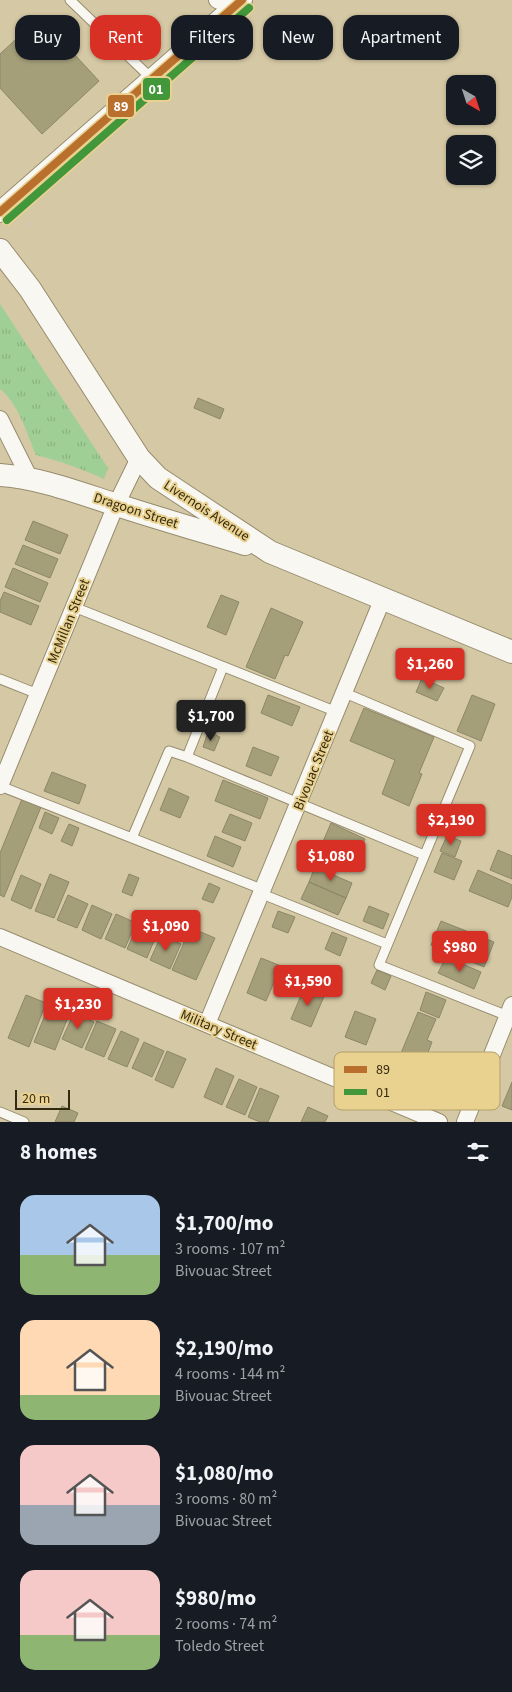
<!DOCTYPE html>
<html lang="en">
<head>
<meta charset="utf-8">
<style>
	body { margin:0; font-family:"Source Sans 3",sans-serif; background:#242831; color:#f1f3f6; height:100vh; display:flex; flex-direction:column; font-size:19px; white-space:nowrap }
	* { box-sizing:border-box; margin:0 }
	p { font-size:16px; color:#9ea1a6 }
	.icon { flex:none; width:28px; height:28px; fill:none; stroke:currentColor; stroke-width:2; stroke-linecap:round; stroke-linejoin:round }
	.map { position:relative; height:1122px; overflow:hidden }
	.side { display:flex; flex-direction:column; background:#171b24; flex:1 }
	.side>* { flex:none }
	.hud { position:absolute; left:15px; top:15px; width:482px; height:45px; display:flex; gap:10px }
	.needle { width:32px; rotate:141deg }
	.controls { position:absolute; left:446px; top:75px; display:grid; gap:10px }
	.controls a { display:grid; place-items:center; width:50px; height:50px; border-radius:10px; background:#171b24; box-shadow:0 1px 4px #0004; font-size:25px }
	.scale { position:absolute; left:15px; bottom:12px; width:55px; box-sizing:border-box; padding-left:5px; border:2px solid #342a0f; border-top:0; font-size:14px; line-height:18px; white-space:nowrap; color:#342a0f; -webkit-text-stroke:4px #e9d190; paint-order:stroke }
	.price { position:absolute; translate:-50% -42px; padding:0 11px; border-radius:5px; background:#d93025; color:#fff; font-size:16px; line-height:32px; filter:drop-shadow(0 1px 2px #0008) }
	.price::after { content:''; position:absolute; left:50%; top:30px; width:15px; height:11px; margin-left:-8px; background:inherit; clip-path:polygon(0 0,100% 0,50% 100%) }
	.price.selected { background:#222; color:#fff }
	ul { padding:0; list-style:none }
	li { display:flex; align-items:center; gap:15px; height:125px; padding:0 20px }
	li span { display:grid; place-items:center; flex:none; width:140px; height:100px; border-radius:15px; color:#555 }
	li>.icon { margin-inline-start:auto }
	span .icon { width:60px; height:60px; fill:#fffc; stroke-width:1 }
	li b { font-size:21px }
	h2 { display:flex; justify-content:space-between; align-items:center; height:60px; padding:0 20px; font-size:21px }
	.tag { padding:0 18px; border-radius:15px; background:#171b24; box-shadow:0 1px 4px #0004; font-size:18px; line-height:45px }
	.tag.selected { background:#d93025; color:#fff }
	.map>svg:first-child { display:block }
</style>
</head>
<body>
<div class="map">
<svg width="512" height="1122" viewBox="0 0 512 1122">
	<defs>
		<pattern id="grass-tufts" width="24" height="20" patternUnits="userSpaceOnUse" patternTransform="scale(1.25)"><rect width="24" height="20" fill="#a0cf96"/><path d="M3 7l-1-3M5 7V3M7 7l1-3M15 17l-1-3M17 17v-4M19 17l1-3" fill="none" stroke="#8ab280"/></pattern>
	</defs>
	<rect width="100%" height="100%" fill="#d5c8a4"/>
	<path fill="url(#grass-tufts)" d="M0 304 108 468 104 479C82 469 60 461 36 455 26 432 20 406 0 389Z"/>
	<path fill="#a49e79" stroke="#8c876a" d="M40 17 99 81 42 134 0 88V54Z
		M198 398 224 409 220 419 194 408Z
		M33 521 68 535 60 554 25 540Z
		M23 545 58 559 50 578 15 564Z
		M13 568 48 583 40 602 5 587Z
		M4 592 39 606 31 625 0 612V601Z
		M221 595 239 602 226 635 207 627Z
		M271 608 303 622 288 656 285 655 275 679 246 667Z
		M422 678 444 688 437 701 416 692Z
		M268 695 300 707 292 726 261 713Z
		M472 695 495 704 481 741 457 731Z
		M364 708 434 737 419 773 422 774 409 806 382 794 395 760 350 741Z
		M208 732 220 737 214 751 203 747Z
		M253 747 279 757 271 776 246 766Z
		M52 772 86 785 79 804 44 791Z
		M223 780 268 798 260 819 215 801Z
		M169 788 189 797 180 818 160 810Z
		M22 799 41 807 4 897 0 895V853Z
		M45 812 59 818 52 834 39 828Z
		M230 814 252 823 245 841 222 832Z
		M331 823 365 839 356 859 322 844Z
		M69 824 79 828 72 846 61 841Z
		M215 836 241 847 233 867 207 856Z
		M447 836 461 841 455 857 440 851Z
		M498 850 512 856V879L490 870Z
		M442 853 462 861 454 880 434 872Z
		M315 867 352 883 346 898 309 882Z
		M478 870 512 885V897L508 907 469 891Z
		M50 874 69 882 54 918 35 911Z
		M129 874 139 878 132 896 122 892Z
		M21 875 41 884 31 909 11 900Z
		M309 882 346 898 338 915 301 899Z
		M209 883 220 888 213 903 202 899Z
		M68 895 88 904 77 928 57 920Z
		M92 905 112 914 101 939 82 930Z
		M369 906 389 914 383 929 363 921Z
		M278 911 295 917 288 933 272 927Z
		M116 914 136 923 125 948 105 939Z
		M441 921 494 942 484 967 431 945Z
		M138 924 157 933 147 958 127 949Z
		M196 930 215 938 196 980 172 970 186 938 191 940Z
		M332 932 347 938 340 956 325 949Z
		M161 936 181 944 170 969 150 960Z
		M446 957 481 972 474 989 438 973Z
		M261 958 281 966 266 1001 247 993Z
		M377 970 391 976 385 990 371 983Z
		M305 986 325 994 311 1027 291 1019Z
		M426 992 446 1000 439 1018 420 1010Z
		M26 995 46 1003 29 1047 8 1038Z
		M50 1003 70 1012 55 1050 34 1042Z
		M355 1011 376 1019 366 1045 345 1037Z
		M418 1012 436 1019 427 1040 432 1042 422 1068 399 1058Z
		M74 1013 94 1022 82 1048 62 1039Z
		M97 1021 116 1029 104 1057 85 1049Z
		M121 1031 139 1039 127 1067 108 1059Z
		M144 1042 164 1051 152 1077 132 1068Z
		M167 1051 186 1059 173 1088 155 1080Z
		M216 1068 234 1076 222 1105 204 1097Z
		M239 1079 257 1087 245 1115 226 1107Z
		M512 1082V1110L502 1106Z
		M260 1088 279 1096 268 1122H260L248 1117Z
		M62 1106 78 1113 74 1122H55Z
		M308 1107 328 1116 325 1122H301Z"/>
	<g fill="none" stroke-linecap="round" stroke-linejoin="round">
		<defs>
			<path id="service" d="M70 0 152 79
				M74 607 337 712
				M0 679 38 694
				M345 693 470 746 379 965 508 1016
				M187 757 424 855
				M0 786 264 890
				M132 838 169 751 187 757 223 667
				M262 894 387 944
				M0 1112 24 1122"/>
			<path id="minor" d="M217 0 234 7
				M0 419 30 479
				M0 786 116 505 139 458
				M0 937 439 1122
				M207 1024 383 598
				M465 1122 512 1005"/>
			<path id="tertiary" d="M0 212 242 0"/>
			<path id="secondary" d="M0 250 30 289 139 458 158 478 270 552 512 652
				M0 475C41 478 79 493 117 505 160 519 202 531 245 544"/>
		</defs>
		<use href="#service" stroke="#968c6f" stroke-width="11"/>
		<use href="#minor" stroke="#968c6f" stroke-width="18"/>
		<use href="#tertiary" stroke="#968c6f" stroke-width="22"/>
		<use href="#secondary" stroke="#968c6f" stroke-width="24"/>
		<path stroke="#cbc6bc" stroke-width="3" stroke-dasharray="2.5 2.5" stroke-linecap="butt" d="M27 225 32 221"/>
		<use href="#service" stroke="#f9f7f1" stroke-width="9"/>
		<use href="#minor" stroke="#f9f7f1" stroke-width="16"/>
		<use href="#tertiary" stroke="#f9f7f1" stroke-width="20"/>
		<use href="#secondary" stroke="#f9f7f1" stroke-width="22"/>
		<defs>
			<path id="bus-1" d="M0 212 242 0"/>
			<path id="bus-2" d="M7 220 249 8"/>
		</defs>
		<use href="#bus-1" stroke="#e9d190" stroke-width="11"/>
		<use href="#bus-2" stroke="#e9d190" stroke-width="11"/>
		<use href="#bus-1" stroke="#b9702d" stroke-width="8"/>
		<use href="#bus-2" stroke="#42973a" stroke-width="8"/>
	</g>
	<g text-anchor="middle" stroke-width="4" stroke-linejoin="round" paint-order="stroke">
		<g font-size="14" fill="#342a0f" stroke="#e9d190">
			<text transform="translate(136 510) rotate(18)" y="5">Dragoon Street</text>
			<text transform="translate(207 510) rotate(33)" y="5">Livernois Avenue</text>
			<text transform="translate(68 621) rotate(-68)" y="5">McMillan Street</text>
			<text transform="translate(313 770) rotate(-68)" y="5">Bivouac Street</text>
			<text transform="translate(219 1029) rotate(23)" y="5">Military Street</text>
		</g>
	</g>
	<rect x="334" y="1052" width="166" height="58" rx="8" fill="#e9d190" stroke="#b39f69" stroke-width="1"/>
	<rect x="344" y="1066" width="23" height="7" fill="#b9702d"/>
	<rect x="344" y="1089" width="23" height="6" fill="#42973a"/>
	<g font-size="14" fill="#342a0f">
		<text x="376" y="1074">89</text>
		<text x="376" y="1097">01</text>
	</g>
	<g stroke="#e9d190" stroke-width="2">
		<rect x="142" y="77" width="29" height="24" rx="5" fill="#42973a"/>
		<rect x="107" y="94" width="28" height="24" rx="5" fill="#b9702d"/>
	</g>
	<g font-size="14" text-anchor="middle" font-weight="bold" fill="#fff">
		<text x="156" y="94">01</text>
		<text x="121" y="111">89</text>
	</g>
</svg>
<div class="controls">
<a><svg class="needle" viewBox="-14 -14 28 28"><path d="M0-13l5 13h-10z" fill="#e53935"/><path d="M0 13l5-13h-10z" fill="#9ea1a6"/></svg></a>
<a><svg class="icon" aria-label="layers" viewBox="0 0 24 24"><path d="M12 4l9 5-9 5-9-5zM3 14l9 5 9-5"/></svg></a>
</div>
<div class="scale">20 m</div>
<b class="price" style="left:430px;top:690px">$1,260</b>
<b class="price selected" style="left:211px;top:742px">$1,700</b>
<b class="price" style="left:451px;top:846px">$2,190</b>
<b class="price" style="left:331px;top:882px">$1,080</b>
<b class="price" style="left:166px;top:952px">$1,090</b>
<b class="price" style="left:460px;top:973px">$980</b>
<b class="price" style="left:308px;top:1007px">$1,590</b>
<b class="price" style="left:78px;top:1030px">$1,230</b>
<div class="hud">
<a class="tag">Buy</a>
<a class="tag selected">Rent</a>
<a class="tag">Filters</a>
<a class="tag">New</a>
<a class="tag">Apartment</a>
</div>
</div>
<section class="side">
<h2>8 homes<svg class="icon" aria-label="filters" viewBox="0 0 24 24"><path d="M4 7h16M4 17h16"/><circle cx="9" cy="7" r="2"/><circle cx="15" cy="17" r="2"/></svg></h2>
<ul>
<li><span style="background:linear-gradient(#a9c7e8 60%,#8fb573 0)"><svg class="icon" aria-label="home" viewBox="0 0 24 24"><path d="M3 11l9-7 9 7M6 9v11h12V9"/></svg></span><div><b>$1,700/mo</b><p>3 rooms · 107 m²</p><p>Bivouac Street</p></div></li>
<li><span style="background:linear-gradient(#ffd9b3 75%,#8fb573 0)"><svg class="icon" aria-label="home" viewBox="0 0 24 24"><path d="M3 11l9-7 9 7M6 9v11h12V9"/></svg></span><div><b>$2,190/mo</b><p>4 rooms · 144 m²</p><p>Bivouac Street</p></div></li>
<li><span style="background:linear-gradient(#f6c9c9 60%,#9aa5b1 0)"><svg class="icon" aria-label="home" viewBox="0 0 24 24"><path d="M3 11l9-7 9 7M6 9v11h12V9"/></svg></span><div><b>$1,080/mo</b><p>3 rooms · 80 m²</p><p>Bivouac Street</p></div></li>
<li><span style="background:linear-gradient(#f6c9c9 65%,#8fb573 0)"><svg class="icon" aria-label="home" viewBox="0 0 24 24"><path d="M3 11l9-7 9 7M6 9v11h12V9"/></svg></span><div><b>$980/mo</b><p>2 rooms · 74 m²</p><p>Toledo Street</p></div></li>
</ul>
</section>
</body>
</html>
